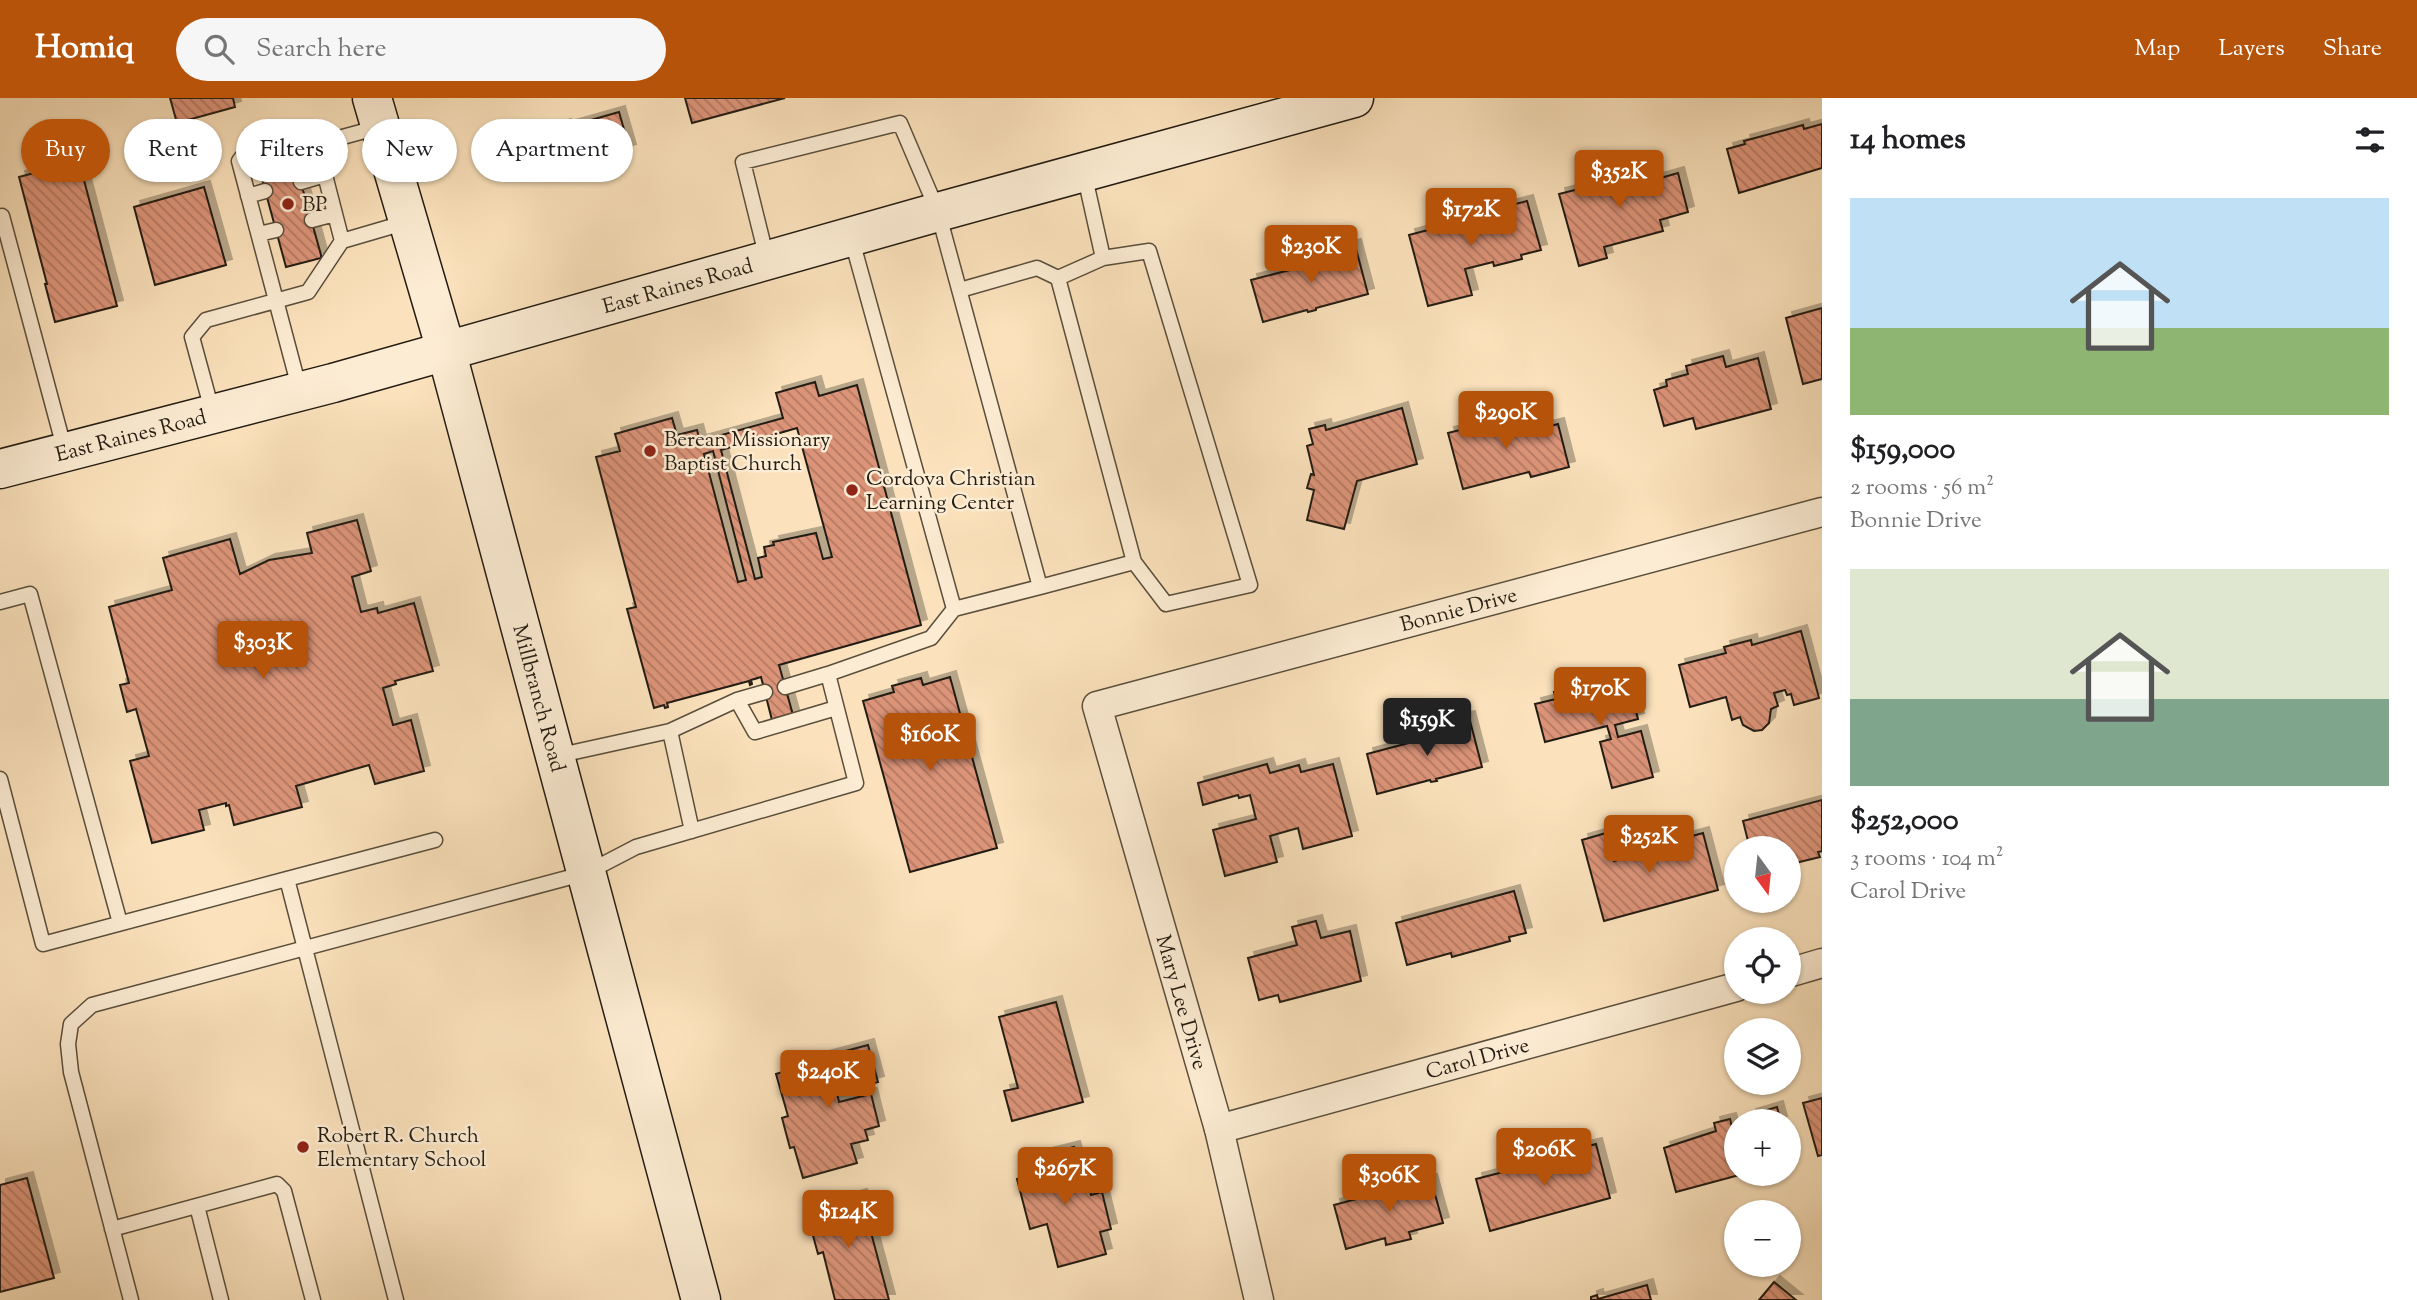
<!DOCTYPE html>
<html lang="en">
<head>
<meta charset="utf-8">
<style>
	body { margin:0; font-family:"Sorts Mill Goudy",serif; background:#f6f6f6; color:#202124; height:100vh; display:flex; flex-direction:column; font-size:26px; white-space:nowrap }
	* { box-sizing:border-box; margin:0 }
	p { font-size:23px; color:#757577 }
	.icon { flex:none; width:38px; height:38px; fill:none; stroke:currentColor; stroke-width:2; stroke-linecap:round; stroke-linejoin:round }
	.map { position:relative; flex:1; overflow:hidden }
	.drawer { display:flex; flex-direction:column; background:#fff; width:595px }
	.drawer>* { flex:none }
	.guide { position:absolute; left:21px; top:21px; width:665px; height:63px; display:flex; gap:14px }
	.needle { width:46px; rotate:165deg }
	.buttons { position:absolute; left:1724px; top:738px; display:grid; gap:14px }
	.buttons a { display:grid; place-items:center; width:77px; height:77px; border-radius:50%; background:#fff; box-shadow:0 2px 5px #0004; font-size:35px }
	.price { position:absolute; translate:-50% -60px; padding:0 16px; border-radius:7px; background:#b45309; color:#fff; font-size:23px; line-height:46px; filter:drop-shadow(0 2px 4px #0008) }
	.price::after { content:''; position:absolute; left:50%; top:42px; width:21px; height:16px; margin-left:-10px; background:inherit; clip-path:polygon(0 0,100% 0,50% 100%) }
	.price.active { background:#222; color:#fff }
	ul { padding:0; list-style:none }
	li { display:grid; align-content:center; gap:14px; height:371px; padding:0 28px }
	li span { display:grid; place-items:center; height:217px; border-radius:0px; color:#555 }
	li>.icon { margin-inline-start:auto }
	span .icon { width:126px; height:126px; fill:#fffc; stroke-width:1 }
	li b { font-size:30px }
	h2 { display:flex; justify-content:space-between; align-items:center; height:84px; padding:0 28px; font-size:30px }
	.tag { padding:0 24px; border-radius:32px; background:#fff; box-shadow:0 2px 5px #0004; font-size:24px; line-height:63px }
	.tag.active { background:#b45309; color:#fff }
	header { display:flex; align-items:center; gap:42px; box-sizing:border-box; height:98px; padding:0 35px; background:#b45309; color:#fff }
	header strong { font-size:33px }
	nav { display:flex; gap:38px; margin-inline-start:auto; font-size:24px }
	.search { width:490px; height:63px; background:#f6f6f6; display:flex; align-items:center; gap:18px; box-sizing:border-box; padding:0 24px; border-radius:38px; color:#757577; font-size:26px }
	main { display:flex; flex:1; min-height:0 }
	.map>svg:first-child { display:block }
</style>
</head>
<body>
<header>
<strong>Homiq</strong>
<div class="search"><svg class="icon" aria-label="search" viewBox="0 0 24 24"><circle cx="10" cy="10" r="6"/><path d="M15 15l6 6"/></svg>Search here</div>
<nav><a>Map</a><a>Layers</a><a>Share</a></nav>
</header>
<main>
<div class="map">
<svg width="1822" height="1202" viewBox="0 0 1822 1202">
	<defs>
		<pattern id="building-back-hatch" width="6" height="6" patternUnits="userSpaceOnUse" patternTransform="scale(1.75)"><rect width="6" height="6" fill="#dc9479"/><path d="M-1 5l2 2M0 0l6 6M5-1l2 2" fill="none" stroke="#b27862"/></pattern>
		<filter id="shadow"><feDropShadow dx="6" dy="-6" stdDeviation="0" flood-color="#0004"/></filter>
	</defs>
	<rect width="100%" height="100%" fill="#fbe2bc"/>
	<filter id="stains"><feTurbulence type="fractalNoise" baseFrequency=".00286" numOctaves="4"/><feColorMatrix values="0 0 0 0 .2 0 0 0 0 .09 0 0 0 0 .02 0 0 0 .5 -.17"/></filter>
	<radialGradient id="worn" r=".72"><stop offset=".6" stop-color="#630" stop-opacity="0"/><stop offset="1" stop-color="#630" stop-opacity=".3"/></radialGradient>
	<path fill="url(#building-back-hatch)" stroke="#241c12" stroke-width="2" fill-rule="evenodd" filter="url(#shadow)" d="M170 0H233L235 9 177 25Z
		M685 0H785L692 25Z
		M619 14 630 52 548 77 537 37 565 27 566 29Z
		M1822 26V70L1739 95 1727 51 1745 46 1744 43 1803 27 1804 31Z
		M291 49 321 157V160L286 169 256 59Z
		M79 63 117 208 55 224 45 186H47L19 79Z
		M1618 69 1621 80 1647 72 1650 83 1678 75 1688 114 1660 122 1663 133 1604 149 1607 160 1579 168 1559 96 1587 89 1584 78Z
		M204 89 226 167 155 187 134 109Z
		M1527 103 1541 152 1521 157 1522 161 1494 168 1493 164 1465 171 1472 197 1428 208 1409 137 1447 127 1445 118 1471 111 1473 117Z
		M1355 147 1368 196 1316 210V212L1308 214 1307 212 1263 224 1251 182 1313 166 1311 159Z
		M1822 210V281L1803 286 1786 220Z
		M1723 258 1726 269 1758 260 1771 311 1696 331 1693 320 1664 328 1654 292 1667 288 1666 282 1688 276 1686 268Z
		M815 284 819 298 857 287 921 527 779 567 793 617 772 622 761 579 751 582 752 586 750 587 749 583 667 605 668 609 665 610 664 607 654 610 627 511 636 509 596 359 620 353 615 336 672 320 677 337 697 332 700 343 783 320 776 295ZM797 330 832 459 823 461 816 435 773 444 774 447 764 449 766 458 758 460 762 479 755 481 721 352ZM713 353 746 482 738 484 704 356Z
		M1402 310 1417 366 1357 383 1344 431 1307 422 1314 392 1307 390 1311 376 1314 377 1307 348 1313 346 1309 331 1325 327 1326 332Z
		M1527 315 1531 333 1558 326 1569 369 1531 379 1529 374 1463 391 1448 335Z
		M357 422 371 473 352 479 361 514 377 510 378 515 414 505 433 573 395 583 396 586 383 590 393 627 411 622 424 673 375 686 369 667 296 688 302 709 234 727 229 707 226 708V705L199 712 204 732 152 745 130 663 149 658 136 611 127 614 120 587 129 585 109 509 172 492 163 460 230 441 240 476 269 462 312 455 307 435Z
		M1801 533 1819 600 1794 607 1791 596 1787 597 1785 592 1774 595 1778 608 1771 611 1769 625 1762 632 1754 633 1743 627 1740 619 1732 622 1726 599 1690 609 1679 567 1726 555 1724 549 1751 542 1752 547Z
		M950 579 997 750 910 774 863 603 894 594 892 588 921 580 923 587Z
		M1628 581 1638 621 1615 627 1618 639 1641 633 1653 679 1612 690 1600 644 1611 641 1607 628 1545 644 1535 606 1556 601 1554 594 1583 586 1585 593Z
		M1469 619 1482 669 1436 681 1437 683 1431 684 1430 682 1377 696 1367 656 1435 638 1433 628Z
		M1267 666 1270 675 1299 667 1301 674 1333 666 1352 738 1303 751 1298 730 1270 738 1277 764 1225 778 1213 732 1256 721 1250 697 1239 700 1238 697 1203 707 1198 685Z
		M1822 702V753L1818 754 1820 759 1791 766 1788 762V751H1750L1743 723Z
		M1606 735 1614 763 1634 758 1633 754 1703 735 1718 792 1604 823 1582 742Z
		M1514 793 1526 835 1509 839 1510 843 1452 859 1451 855 1407 867 1396 825Z
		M1316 823 1321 840 1350 833 1361 883 1280 904 1278 897 1259 902 1248 860 1297 847 1292 829Z
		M1056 904 1083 1004 1012 1023 1004 993 1018 990 999 919Z
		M868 947 878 984 837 995 839 1004 871 996 879 1028 865 1032 868 1042 851 1046 857 1065 803 1080 794 1049 790 1050 782 1020 788 1018 776 976 824 962 823 959Z
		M1822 1000V1057L1818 1058 1803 1005Z
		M1777 1009 1781 1024H1750V1017Z
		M1730 1021 1732 1029 1736 1028V1076H1743L1676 1094 1664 1050 1716 1033 1714 1025Z
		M1596 1046 1610 1100 1490 1133 1476 1081 1546 1063 1545 1059Z
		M1074 1049 1081 1074 1085 1073 1091 1097 1102 1094 1111 1131 1100 1134 1106 1156 1058 1169 1047 1126 1030 1131 1017 1081 1034 1076 1030 1060Z
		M1414 1079 1416 1086 1431 1082 1443 1125 1409 1134 1411 1141 1386 1147 1385 1140 1346 1151 1334 1107 1386 1093 1385 1088Z
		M27 1080 54 1180 0 1194V1087Z
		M861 1097 889 1202H835L823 1154 818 1156 806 1112Z
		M1774 1184 1796 1202H1759Z
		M1647 1187 1651 1202H1591V1199L1597 1197 1598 1201Z"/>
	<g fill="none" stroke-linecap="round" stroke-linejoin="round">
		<defs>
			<path id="lane" d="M317 46 342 143
				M301 84 325 77
				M248 98 265 93
				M2 118 65 353
				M312 122 335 116
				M259 136 276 132
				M851 139 954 511 1040 489
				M1103 160 1149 153 1250 487 1166 506 1134 464
				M767 161 743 64 900 25 938 114 1040 489 1134 464 1058 180 1103 160 1084 75
				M960 192 1037 170 1058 180
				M300 293 239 63 248 51 299 39 317 46 379 29
				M213 316 192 239 206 222 308 194 342 143 407 124
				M0 504 30 496 120 825
				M785 589 828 576
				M737 602 755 634 836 610
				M670 633 737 602 765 594
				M556 658 670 633 692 733
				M0 681 43 846 287 781 396 1202
				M287 781 435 742
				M197 1108 221 1202
				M112 1131 277 1086 284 1093 313 1202
				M131 1202 71 974 68 946 71 926 92 907 586 775 636 749 856 685 828 576 931 540 954 511"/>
			<g id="street">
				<path d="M1788 875 1822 865"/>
				<path id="s1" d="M1219 1031 1736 889"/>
				<path id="s2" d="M1259 1202 1219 1031 1097 608 1822 414"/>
			</g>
			<g id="secondary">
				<path id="s3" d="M372 0 446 252 701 1202"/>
				<path id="s4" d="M0 371 333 285 938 114 1354 0"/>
			</g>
		</defs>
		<use href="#lane" stroke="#5a4e3c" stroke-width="17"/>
		<use href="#street" stroke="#5a4e3c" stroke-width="31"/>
		<use href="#secondary" stroke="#241c12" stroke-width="41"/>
		<use href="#lane" stroke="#fcecd3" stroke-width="14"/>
		<use href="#street" stroke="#fcecd3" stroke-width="28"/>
		<use href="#secondary" stroke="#fcecd3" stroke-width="38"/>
	</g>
	<g fill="#8f2418" stroke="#fcecd3" stroke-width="2.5">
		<circle cx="288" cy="106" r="7"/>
		<circle cx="650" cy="353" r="7"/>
		<circle cx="852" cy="392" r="7"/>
		<circle cx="303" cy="1049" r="7"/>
	</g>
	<g text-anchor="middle" stroke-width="5" stroke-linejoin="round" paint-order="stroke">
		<g font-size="21" fill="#241c12" stroke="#fcecd3" text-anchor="start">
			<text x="302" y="113">BP</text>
			<text x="664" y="348">Berean Missionary<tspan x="664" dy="24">Baptist Church</tspan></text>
			<text x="866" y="387">Cordova Christian<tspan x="866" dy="24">Learning Center</tspan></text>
			<text x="317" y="1044">Robert R. Church<tspan x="317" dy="24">Elementary School</tspan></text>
		</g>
		<g font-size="21" fill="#241c12" stroke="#fcecd3">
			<text dy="7" stroke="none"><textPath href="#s4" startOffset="702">East Raines Road</textPath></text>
			<text dy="7" stroke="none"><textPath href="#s4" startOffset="135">East Raines Road</textPath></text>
			<text dy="7" stroke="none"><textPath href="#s2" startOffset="990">Bonnie Drive</textPath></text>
			<text dy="7" stroke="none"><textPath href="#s3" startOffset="623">Millbranch Road</textPath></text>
			<text transform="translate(1182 904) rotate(74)" y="7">Mary Lee Drive</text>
			<text dy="7" stroke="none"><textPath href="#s1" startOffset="268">Carol Drive</textPath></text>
		</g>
	</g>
	<rect width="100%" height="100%" filter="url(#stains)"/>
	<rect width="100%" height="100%" fill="url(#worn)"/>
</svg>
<div class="buttons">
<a><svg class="needle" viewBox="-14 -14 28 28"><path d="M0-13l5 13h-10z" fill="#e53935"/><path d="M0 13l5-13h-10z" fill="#757577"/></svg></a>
<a><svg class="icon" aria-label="locate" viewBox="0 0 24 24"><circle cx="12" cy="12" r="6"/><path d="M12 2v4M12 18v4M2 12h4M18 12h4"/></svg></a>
<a><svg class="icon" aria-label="layers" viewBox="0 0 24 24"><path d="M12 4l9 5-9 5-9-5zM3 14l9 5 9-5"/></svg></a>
<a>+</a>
<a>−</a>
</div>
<b class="price" style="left:1619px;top:112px">$352K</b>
<b class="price" style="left:1471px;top:150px">$172K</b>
<b class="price" style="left:1311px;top:187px">$230K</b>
<b class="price" style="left:1506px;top:353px">$290K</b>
<b class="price" style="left:263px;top:583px">$303K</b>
<b class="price" style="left:1600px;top:629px">$170K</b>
<b class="price active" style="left:1427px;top:660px">$159K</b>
<b class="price" style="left:930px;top:675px">$160K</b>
<b class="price" style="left:1649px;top:777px">$252K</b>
<b class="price" style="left:828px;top:1012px">$240K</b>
<b class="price" style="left:1544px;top:1090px">$206K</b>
<b class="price" style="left:1065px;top:1109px">$267K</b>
<b class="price" style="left:1389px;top:1116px">$306K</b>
<b class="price" style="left:848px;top:1152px">$124K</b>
<div class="guide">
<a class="tag active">Buy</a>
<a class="tag">Rent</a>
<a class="tag">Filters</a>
<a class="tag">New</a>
<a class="tag">Apartment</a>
</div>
</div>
<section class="drawer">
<h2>14 homes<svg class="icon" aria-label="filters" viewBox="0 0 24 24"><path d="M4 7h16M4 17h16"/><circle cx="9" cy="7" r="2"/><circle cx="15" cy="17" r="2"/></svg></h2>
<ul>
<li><span style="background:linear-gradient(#bfe0f5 60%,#8fb573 0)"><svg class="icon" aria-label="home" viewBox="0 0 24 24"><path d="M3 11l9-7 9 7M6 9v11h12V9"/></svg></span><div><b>$159,000</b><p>2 rooms · 56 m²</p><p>Bonnie Drive</p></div></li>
<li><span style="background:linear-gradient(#dfe7d0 60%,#7fa58c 0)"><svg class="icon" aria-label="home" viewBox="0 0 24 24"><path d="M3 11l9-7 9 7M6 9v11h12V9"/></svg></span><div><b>$252,000</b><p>3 rooms · 104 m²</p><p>Carol Drive</p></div></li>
</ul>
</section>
</main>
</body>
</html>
